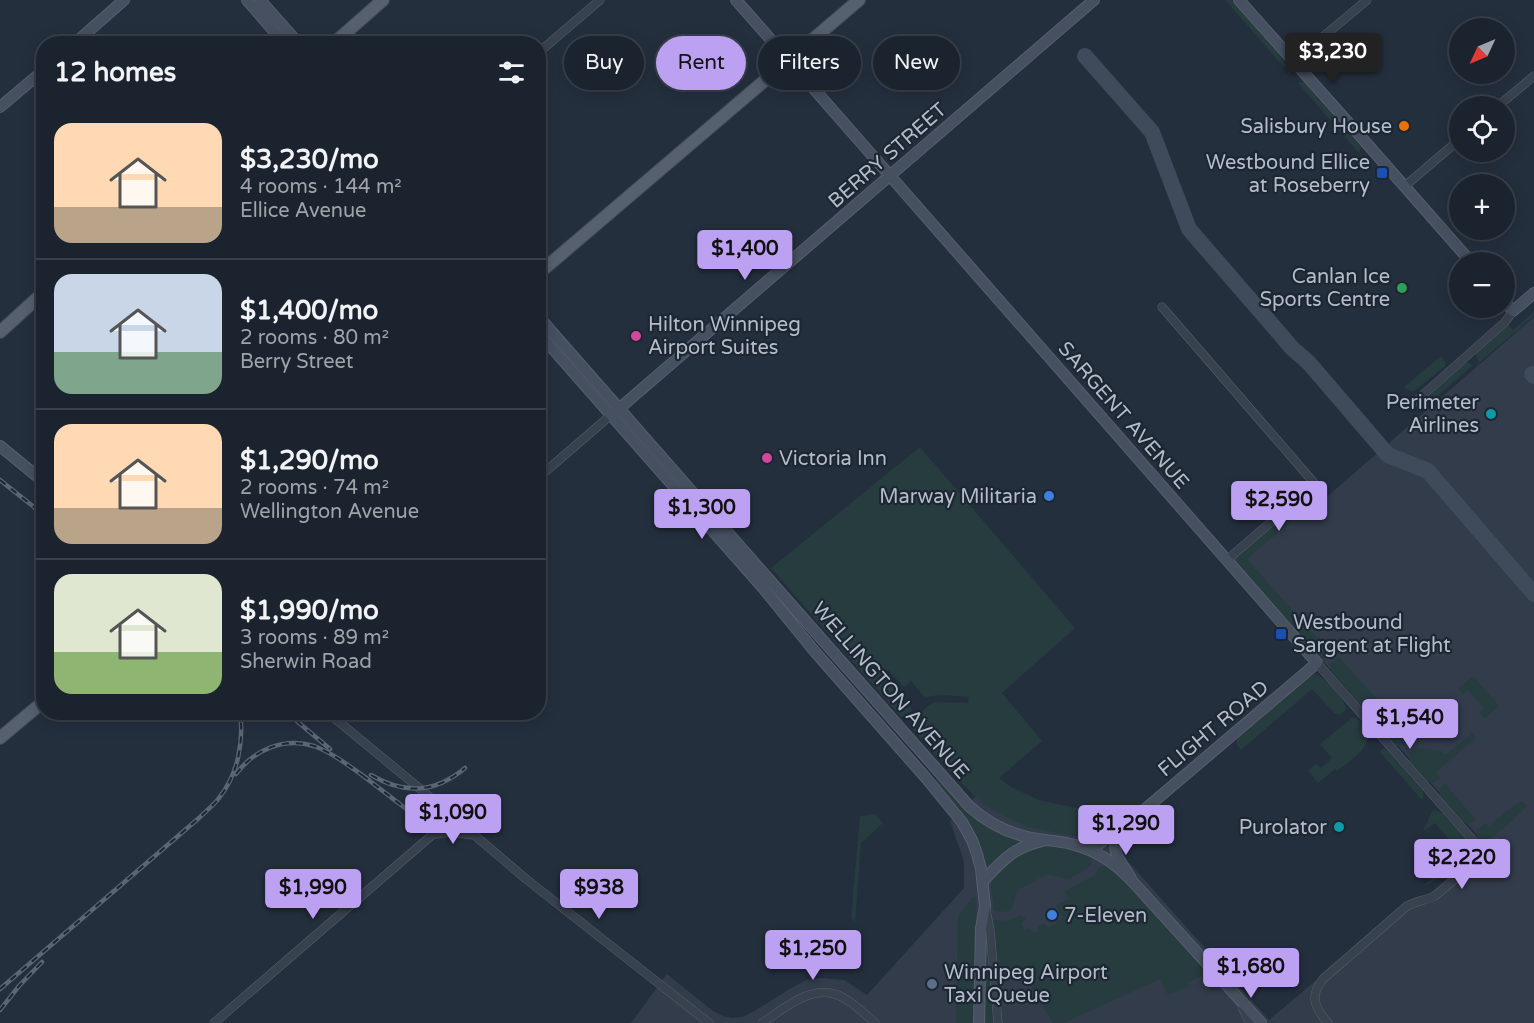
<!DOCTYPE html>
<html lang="en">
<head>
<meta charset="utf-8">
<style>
	body { margin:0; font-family:"Varela Round",sans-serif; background:#242b36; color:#f1f3f6; height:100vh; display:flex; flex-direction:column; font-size:22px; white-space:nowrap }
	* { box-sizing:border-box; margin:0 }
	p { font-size:20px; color:#a0a4aa }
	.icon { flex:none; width:33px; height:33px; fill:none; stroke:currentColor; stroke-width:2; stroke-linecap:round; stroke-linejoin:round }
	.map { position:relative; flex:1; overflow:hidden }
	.panel { position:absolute; left:36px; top:36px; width:510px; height:684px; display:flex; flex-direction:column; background:#1b232e; border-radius:24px; box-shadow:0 3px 15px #0003,0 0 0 2px #39404a }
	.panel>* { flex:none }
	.top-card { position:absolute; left:564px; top:36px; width:570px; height:54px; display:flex; gap:12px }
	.needle { width:39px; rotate:226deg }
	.buttons { position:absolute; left:1449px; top:18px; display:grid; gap:12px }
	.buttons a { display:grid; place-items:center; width:66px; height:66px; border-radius:50%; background:#1b232e; box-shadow:0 3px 15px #0003,0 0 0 2px #39404a; font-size:30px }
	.price { position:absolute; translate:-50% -51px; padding:0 14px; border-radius:6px; background:#bca0f2; color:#111; font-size:20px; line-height:39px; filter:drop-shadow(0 2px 3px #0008) }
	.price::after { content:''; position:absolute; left:50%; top:36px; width:18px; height:14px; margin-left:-9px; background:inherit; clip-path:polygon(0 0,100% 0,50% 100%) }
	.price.on { background:#222; color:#fff }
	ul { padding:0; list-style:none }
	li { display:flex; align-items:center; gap:18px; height:150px; padding:0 18px }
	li+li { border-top:2px solid #39404a }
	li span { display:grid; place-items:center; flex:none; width:168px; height:120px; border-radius:18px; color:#555 }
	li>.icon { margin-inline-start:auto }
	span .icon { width:72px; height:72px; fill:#fffc; stroke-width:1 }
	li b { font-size:26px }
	h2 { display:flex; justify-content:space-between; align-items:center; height:72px; padding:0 18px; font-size:26px }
	.chip { padding:0 21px; border-radius:27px; background:#1b232e; box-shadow:0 3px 15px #0003,0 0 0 2px #39404a; font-size:21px; line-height:54px }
	.chip.on { background:#bca0f2; color:#111 }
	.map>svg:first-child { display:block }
</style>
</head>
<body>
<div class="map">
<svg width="1534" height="1023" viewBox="0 0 1534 1023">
	<rect width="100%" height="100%" fill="#242f3e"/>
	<path fill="#323c4b" d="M1534 317V1023H631L667 974 713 1011 723 1016 732 1018 742 1017 751 1013 793 987 806 980 820 978 844 980 867 995 964 888V861L950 821 981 791 1117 849 1269 1020 1319 978 1489 848 1234 561 1310 496 1322 501Z"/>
	<path fill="#263c3f" d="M1225 0H1231L1292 69 1290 74Z
		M1303 81 1361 147 1359 153 1298 83Z
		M1534 312V316L1479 363 1476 355 1477 351 1508 325 1513 330Z
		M1441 356 1445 361V366L1416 390C1411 392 1408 391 1404 387Z
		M1466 362 1473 365 1432 401 1434 405 1432 407 1426 404 1425 398 1463 363Z
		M920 447 1075 628 1002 693 1042 741 999 778 1011 787 1039 800 1090 811 1107 824 1086 838 1028 827 1002 815 981 802 962 784 912 728 911 721 929 705 935 702 968 703 969 697C954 696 939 693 925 698L911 681 904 687 888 670 886 673 901 690 899 692 912 710 904 717H901L771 568Z
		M1313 493 1319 497 1247 559 1327 649 1330 646 1333 649 1326 657 1321 658 1318 656 1238 565 1236 558 1239 554 1307 496Z
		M1339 657 1406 732V735L1410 740 1403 746H1396L1332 672 1330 667 1331 663Z
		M1315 674C1325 677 1345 698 1346 709L1341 715 1335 714 1312 689 1241 750 1237 745V740L1240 736 1310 676Z
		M1473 676 1499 706 1485 718 1479 713 1484 708 1468 690 1463 694 1458 689Z
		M1353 717C1358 719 1361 721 1364 726 1379 744 1349 761 1337 771L1335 769 1318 783 1308 771 1316 764 1321 768 1332 758 1320 744Z
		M1470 731 1476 738 1436 772 1440 778 1432 783 1427 781 1410 762 1409 754 1418 748 1441 751 1445 755 1470 735Z
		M1384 749 1389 752 1420 788 1423 792V799H1421L1380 752 1381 750Z
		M936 778 943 784 1026 840 988 870C980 831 960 809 935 780Z
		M1445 784 1476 820C1472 823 1469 825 1464 823L1440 796V788Z
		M1522 801 1527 806C1521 812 1474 862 1477 830L1486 823 1489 826 1515 805Z
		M1435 810 1443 814 1470 844 1471 853C1462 869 1440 877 1425 886L1424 885 1461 853 1435 823 1423 831 1432 812Z
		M875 814 883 823 861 843 855 923 851 918 860 816Z
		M1046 844C1055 846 1087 849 1091 858 1092 859 1091 861 1092 863L1088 868 1069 879 1048 874 1019 889 1017 891 1012 908 1009 911 999 912 994 910 991 887 993 876 1013 855Z
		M1105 865 1109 866 1132 886 1207 973 1187 983 1189 986 1168 995 1160 979 1063 1023H1053L1022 971 998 977 993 922 994 920 1007 921 1022 915 1026 920 1021 923 1024 930 1030 928 1033 933 1039 930 1038 927 1044 923 1048 928 1057 924 1056 921 1063 918 1056 905 1069 899 1065 891 1094 876 1100 867Z
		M974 896 976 898C977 938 974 981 974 1023H956L958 916Z
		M984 926H986L993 1023H986Z"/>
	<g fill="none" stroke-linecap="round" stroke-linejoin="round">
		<path stroke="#3f4a5a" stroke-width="16" d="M1085 56 1152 132 1189 229 1292 348 1309 363 1388 455 1428 471 1534 594
			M1532 374 1534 376"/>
		<defs>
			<path id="street" d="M538 53 600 0
				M1294 61 1367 0
				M1498 106 1534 76
				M1405 186 1460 139
				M1162 307 1315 484 1227 560
				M1416 401 1505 322 1513 311
				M538 478 611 415
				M1317 663 1485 854
				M327 712 419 788 526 879 709 1023
				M436 834 450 832 474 835
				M986 911 990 930 998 1023
				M1243 1009 1250 1023
				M214 1023 453 817
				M762 1023C785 1008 813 982 842 997 854 1003 865 1014 875 1023
				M1328 1023C1315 1008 1309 996 1323 979L1407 906C1416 901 1426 900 1435 896L1497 843"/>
			<path id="secondary" d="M247 0 285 44
				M260 0 299 44
				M736 0 1317 663 1131 821C1126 827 1119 834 1116 841 1111 853 1127 870 1132 881
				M1239 0 1354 129 1471 262
				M74 44 124 0
				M0 107 44 70
				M1504 301 1513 311 1534 293
				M538 316 758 567 970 807C989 824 1012 835 1037 839 1051 841 1064 841 1078 846 1099 852 1117 865 1132 881L1261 1023
				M538 332 763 588 816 653 926 778 962 822 972 840 977 854 981 869 985 906 981 928 979 1023
				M614 413 1094 0
				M0 446 44 482
				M1086 849 1099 844 1120 827
				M982 882C1001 862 1013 847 1042 841"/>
			<path id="primary" d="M333 44 383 0
				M538 274 859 0
				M538 315 541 318
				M0 332 44 292
				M0 738 44 701"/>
		</defs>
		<use href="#street" stroke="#565f6c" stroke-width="9"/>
		<use href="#secondary" stroke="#565f6c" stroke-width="12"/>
		<use href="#primary" stroke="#414a57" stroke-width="14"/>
		<use href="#street" stroke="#38414e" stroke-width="8"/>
		<use href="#secondary" stroke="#465061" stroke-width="10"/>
		<use href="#primary" stroke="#56606e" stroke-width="12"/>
		<defs>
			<path id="rail" d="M0 480 44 515
				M286 712 330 749
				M236 774C254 750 283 737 314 746 333 753 352 768 369 780
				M362 775 418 818
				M371 775C405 795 435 793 465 768
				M0 989 199 818C206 811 214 805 219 798 238 774 244 742 240 712
				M0 1010 19 986 42 962"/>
		</defs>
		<use href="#rail" stroke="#5a6575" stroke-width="4.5"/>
		<use href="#rail" stroke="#1d2633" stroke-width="2" stroke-dasharray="7" stroke-linecap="butt"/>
	</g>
	<circle fill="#e8710a" stroke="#1d2633" stroke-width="2" cx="1404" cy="126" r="6"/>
	<g fill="#1a4fb4" stroke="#1d2633" stroke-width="2">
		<rect x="1376" y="167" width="12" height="12" rx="3"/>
		<rect x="1275" y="628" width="12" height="12" rx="3"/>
	</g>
	<circle fill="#2e9e5b" stroke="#1d2633" stroke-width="2" cx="1402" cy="288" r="6"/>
	<g fill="#d1479c" stroke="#1d2633" stroke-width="2">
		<circle cx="636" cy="336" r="6"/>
		<circle cx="767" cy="458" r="6"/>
	</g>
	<g fill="#0f9aa8" stroke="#1d2633" stroke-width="2">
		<circle cx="1491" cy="414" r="6"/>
		<circle cx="1339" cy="827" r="6"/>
	</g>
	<g fill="#3f7fe0" stroke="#1d2633" stroke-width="2">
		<circle cx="1049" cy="496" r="6"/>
		<circle cx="1052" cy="915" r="6"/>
	</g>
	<circle fill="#5c6f8a" stroke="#1d2633" stroke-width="2" cx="932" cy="984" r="6"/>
	<g text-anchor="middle" stroke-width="4.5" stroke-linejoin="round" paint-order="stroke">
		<g font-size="20" fill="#b4bcc9" stroke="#1d2633" text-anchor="end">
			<text x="1392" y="133">Salisbury House</text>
			<text x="1370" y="169">Westbound Ellice<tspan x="1370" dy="23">at Roseberry</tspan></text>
			<text x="1390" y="283">Canlan Ice<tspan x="1390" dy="23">Sports Centre</tspan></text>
			<text x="648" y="331" text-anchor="start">Hilton Winnipeg<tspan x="648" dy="23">Airport Suites</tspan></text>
			<text x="1479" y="409">Perimeter<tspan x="1479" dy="23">Airlines</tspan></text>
			<text x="779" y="465" text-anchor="start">Victoria Inn</text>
			<text x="1037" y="503">Marway Militaria</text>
			<text x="1293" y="629" text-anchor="start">Westbound<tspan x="1293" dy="23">Sargent at Flight</tspan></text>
			<text x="1327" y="834">Purolator</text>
			<text x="1064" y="922" text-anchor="start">7-Eleven</text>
			<text x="944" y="979" text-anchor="start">Winnipeg Airport<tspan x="944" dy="23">Taxi Queue</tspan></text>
		</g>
		<g font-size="20" fill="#b4bcc9" stroke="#1d2633">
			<text transform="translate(887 155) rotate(-41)" y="7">BERRY STREET</text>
			<text transform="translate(1124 415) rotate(49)" y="7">SARGENT AVENUE</text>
			<text transform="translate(891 690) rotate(49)" y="7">WELLINGTON AVENUE</text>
			<text transform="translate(1213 728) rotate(-40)" y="7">FLIGHT ROAD</text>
		</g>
	</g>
</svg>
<div class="buttons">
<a><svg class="needle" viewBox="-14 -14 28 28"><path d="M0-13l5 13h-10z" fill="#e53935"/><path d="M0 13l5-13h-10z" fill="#a0a4aa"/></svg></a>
<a><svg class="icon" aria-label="locate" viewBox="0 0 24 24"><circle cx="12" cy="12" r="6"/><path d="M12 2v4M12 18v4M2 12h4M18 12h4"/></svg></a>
<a>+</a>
<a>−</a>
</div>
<b class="price on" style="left:1333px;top:84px">$3,230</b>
<b class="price" style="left:745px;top:281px">$1,400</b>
<b class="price" style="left:1279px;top:532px">$2,590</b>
<b class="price" style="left:702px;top:540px">$1,300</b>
<b class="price" style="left:1410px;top:750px">$1,540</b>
<b class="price" style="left:453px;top:845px">$1,090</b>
<b class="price" style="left:1126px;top:856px">$1,290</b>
<b class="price" style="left:1462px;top:890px">$2,220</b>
<b class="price" style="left:313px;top:920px">$1,990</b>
<b class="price" style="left:599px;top:920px">$938</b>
<b class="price" style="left:813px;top:981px">$1,250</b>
<b class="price" style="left:1251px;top:999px">$1,680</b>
<div class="top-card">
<a class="chip">Buy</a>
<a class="chip on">Rent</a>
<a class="chip">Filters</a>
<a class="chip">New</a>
</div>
<section class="panel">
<h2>12 homes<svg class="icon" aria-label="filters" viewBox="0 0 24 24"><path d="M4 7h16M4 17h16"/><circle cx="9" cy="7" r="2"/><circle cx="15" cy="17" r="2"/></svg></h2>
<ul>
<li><span style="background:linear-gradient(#ffd9b3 70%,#b9a48a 0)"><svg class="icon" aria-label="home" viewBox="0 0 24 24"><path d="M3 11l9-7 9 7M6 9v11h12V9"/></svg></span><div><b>$3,230/mo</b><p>4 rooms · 144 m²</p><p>Ellice Avenue</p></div></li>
<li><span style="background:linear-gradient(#c9d6e8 65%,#7fa58c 0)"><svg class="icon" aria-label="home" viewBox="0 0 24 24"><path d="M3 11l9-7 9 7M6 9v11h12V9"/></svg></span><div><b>$1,400/mo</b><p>2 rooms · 80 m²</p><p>Berry Street</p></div></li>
<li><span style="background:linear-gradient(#ffd9b3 70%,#b9a48a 0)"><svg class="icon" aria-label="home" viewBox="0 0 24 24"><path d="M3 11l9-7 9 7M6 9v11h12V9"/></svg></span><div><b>$1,290/mo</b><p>2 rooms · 74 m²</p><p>Wellington Avenue</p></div></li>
<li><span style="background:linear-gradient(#dfe7d0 65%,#8fb573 0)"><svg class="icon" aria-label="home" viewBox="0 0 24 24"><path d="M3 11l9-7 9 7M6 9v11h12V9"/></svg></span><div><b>$1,990/mo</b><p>3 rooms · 89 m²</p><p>Sherwin Road</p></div></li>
</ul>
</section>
</div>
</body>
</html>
